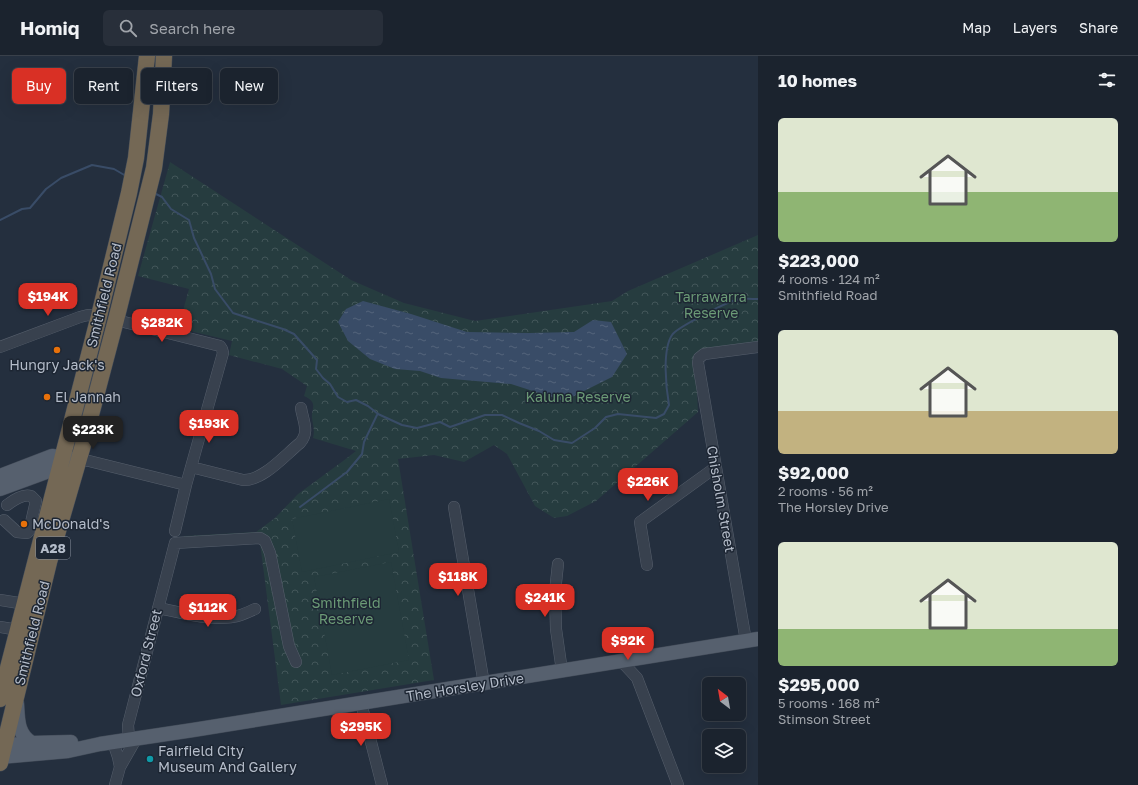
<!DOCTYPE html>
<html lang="en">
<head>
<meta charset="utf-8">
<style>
	body { margin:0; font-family:"Golos Text",sans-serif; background:#282f3a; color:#f1f3f6; height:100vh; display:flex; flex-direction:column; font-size:15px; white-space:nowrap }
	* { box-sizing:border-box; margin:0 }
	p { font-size:13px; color:#a0a4aa }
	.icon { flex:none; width:22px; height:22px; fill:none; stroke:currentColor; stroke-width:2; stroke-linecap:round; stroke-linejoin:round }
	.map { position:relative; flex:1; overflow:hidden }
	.side { display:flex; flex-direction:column; background:#1b232e; width:380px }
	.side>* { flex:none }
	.guide { position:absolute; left:12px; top:12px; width:380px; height:36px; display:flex; gap:8px }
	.needle { width:26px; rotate:329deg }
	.buttons { position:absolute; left:702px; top:621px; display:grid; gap:8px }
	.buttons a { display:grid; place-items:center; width:44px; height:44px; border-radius:6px; background:#1b232e; box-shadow:0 4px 16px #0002,0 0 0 1px #39404a; font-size:20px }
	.price { position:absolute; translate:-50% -34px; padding:0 9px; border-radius:8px; background:#d93025; color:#fff; font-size:13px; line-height:26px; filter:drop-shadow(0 1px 2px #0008) }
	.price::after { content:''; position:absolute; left:50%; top:24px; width:12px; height:9px; margin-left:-6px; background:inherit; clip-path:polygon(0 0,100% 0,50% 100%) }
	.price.selected { background:#222; color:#fff }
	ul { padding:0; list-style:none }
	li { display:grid; align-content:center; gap:8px; height:212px; padding:0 20px }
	li span { display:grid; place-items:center; height:124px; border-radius:6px; color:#555 }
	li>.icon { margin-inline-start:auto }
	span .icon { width:72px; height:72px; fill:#fffc; stroke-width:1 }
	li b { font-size:17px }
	h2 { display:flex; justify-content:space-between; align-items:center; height:48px; padding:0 20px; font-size:17px }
	.chip { padding:0 14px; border-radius:6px; background:#1b232e; box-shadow:0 4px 16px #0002,0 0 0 1px #39404a; font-size:14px; line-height:36px }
	.chip.selected { background:#d93025; color:#fff }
	header { display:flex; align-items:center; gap:24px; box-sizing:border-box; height:56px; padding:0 20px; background:#1b232e; border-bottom:1px solid #39404a }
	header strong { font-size:19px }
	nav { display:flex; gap:22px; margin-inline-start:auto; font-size:14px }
	.search { width:280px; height:36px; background:#282f3a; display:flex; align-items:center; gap:10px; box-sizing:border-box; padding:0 14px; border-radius:6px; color:#a0a4aa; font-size:15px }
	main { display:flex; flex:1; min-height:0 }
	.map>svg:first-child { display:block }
</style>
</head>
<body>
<header>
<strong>Homiq</strong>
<div class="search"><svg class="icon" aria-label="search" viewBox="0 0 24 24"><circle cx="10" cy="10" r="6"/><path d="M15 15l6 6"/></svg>Search here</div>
<nav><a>Map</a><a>Layers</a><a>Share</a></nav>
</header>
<main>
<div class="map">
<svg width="758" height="729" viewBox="0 0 758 729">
	<defs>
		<pattern id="forest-crowns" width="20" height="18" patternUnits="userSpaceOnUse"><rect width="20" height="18" fill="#263c3f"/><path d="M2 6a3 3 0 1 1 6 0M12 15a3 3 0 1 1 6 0" fill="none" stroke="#435659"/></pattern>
		<pattern id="water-ripples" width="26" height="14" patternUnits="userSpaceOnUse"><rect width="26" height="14" fill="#394c67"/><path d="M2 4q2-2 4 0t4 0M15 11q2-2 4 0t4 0" fill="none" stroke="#53647b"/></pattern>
	</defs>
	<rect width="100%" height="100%" fill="#242f3e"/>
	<path fill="url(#forest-crowns)" d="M170 106 351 224 404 247 475 265 612 245 628 235 758 179V288L695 297 698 356 596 445 567 460 554 462 535 450 507 398 494 389 464 406 434 399 398 403 434 624 281 649 260 487 183 492 184 480 256 476 275 462 298 438 343 405 356 395 313 382C315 374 313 370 312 362 311 352 319 347 304 340L307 330 282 313 229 299 232 285 186 274 184 251 189 233 138 220Z"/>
	<path fill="#263c3f" d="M389 443 399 496 302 516 292 463Z
		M391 506 409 604 332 619 314 521Z"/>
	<path fill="url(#water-ripples)" d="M363 245 411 258 467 276 530 277 574 276 593 264 611 266 627 298 612 321 564 345 511 328 441 322 420 315 395 313 370 303 348 285 338 266 346 253Z"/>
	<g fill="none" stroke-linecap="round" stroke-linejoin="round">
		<path stroke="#394c67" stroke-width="2" d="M154 137 162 141 171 153 189 164 194 182 211 218 215 233 233 257 283 273 294 278 317 304 316 313 323 322 330 328 338 341 347 346 356 344 368 350 378 358 402 369 417 372 440 366 450 371 485 359H502L519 367 539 375 554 384 572 387 595 372 606 361 618 358 656 362 664 358 669 349C666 332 662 294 672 279 676 272 727 246 736 244 743 242 751 243 758 243
			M0 164 22 153 30 152 46 133 61 122 92 109 114 113 126 120
			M300 451 347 416 362 398 364 386 377 359"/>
		<defs>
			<path id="minor" d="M116 264 220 290 222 293 223 297 186 429 175 475
				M0 291 80 261 88 259 99 260
				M79 404 89 405 186 429
				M191 411 243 424C263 425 285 399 300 387 310 376 303 365 301 352
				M454 451 484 628
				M4 464 17 476 27 477 29 475 36 445 31 440C22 438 14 444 7 449
				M558 508 555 536 556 573 562 615
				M647 509 640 466 716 411
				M0 544 25 548
				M158 552C184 557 215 567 241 559 246 557 251 555 255 553
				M0 571 18 574
				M746 585 698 307 699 302 704 298 758 291
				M617 606 624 608 637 622 678 729
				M361 647 382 729
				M129 684 128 669 175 487 260 482 265 485 270 497 289 590 296 606
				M113 686 118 701 120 711
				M115 729 120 711 136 683"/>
			<path id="major" d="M0 420 52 400 73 403
				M0 433 79 404
				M17 648C18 663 17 678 32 687
				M0 690 32 687 71 686
				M0 701 68 695 100 688 193 674 758 583"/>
			<path id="highway" d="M0 643 99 260 129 137 136 102 147 0
				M0 707 49 506 83 389 116 264 154 112 161 58 164 0"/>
		</defs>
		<use href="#minor" stroke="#565f6c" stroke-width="12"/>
		<use href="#major" stroke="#414a57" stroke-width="15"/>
		<use href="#highway" stroke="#434c59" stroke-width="17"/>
		<use href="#minor" stroke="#38414e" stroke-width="11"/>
		<use href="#major" stroke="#56606e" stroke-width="14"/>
		<use href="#highway" stroke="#746855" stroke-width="16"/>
	</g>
	<g fill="#e8710a" stroke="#1d2633" stroke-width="1.5">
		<circle cx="57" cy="294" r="4"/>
		<circle cx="47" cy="341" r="4"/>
		<circle cx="24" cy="468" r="4"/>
	</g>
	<circle fill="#0f9aa8" stroke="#1d2633" stroke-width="1.5" cx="150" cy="703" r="4"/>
	<g text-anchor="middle" stroke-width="3" stroke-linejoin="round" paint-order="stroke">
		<rect fill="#1d2633" stroke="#878f9c" stroke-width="1" x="36" y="481" width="34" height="22" rx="3"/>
		<g font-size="13" font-weight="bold" fill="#b4bcc9">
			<text x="53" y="497">A28</text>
		</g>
		<g font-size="14" fill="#b4bcc9" stroke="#1d2633">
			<text transform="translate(104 239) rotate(-76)" y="5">Smithfield Road</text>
			<text transform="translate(721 443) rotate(80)" y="5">Chisholm Street</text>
			<text transform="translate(32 577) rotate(-76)" y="5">Smithfield Road</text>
			<text transform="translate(146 597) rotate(-76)" y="5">Oxford Street</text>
			<text transform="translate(465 631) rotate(-9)" y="5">The Horsley Drive</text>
		</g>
		<g font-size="14" fill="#6b9a76" stroke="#1d2633">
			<text x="711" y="246">Tarrawarra<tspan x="711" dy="16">Reserve</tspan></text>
			<text x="578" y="346">Kaluna Reserve</text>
			<text x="346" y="552">Smithfield<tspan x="346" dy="16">Reserve</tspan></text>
		</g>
		<g font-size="14" fill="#b4bcc9" stroke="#1d2633" text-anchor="start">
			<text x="57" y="314" text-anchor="middle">Hungry Jack's</text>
			<text x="55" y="346">El Jannah</text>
			<text x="32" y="473">McDonald's</text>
			<text x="158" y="700">Fairfield City<tspan x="158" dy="16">Museum And Gallery</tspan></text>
		</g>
	</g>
</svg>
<div class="buttons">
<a><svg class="needle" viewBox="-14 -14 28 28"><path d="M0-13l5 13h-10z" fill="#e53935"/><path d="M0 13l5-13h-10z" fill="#a0a4aa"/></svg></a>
<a><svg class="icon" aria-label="layers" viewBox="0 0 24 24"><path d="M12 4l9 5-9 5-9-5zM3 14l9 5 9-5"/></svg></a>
</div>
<b class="price" style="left:48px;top:261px">$194K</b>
<b class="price" style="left:162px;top:287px">$282K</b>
<b class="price" style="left:209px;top:388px">$193K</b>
<b class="price selected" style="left:93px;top:394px">$223K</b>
<b class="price" style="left:648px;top:446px">$226K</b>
<b class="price" style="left:458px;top:541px">$118K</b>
<b class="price" style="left:545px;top:562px">$241K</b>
<b class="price" style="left:208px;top:572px">$112K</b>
<b class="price" style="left:628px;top:605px">$92K</b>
<b class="price" style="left:361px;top:691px">$295K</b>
<div class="guide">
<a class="chip selected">Buy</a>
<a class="chip">Rent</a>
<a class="chip">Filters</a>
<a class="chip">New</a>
</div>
</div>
<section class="side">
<h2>10 homes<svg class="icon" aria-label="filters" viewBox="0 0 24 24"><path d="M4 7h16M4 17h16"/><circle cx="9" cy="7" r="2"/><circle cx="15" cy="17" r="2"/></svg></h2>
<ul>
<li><span style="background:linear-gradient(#dfe7d0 60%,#8fb573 0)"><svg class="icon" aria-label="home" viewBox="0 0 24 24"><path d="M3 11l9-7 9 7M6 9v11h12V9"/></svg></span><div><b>$223,000</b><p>4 rooms · 124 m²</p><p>Smithfield Road</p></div></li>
<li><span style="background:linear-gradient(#dfe7d0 65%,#c2b280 0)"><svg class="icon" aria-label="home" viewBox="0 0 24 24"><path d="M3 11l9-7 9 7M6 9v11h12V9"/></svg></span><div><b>$92,000</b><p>2 rooms · 56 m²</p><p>The Horsley Drive</p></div></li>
<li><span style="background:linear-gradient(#dfe7d0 70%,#8fb573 0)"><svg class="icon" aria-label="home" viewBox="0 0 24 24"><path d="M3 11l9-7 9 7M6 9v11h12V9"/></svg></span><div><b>$295,000</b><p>5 rooms · 168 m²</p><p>Stimson Street</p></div></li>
</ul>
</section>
</main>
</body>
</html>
